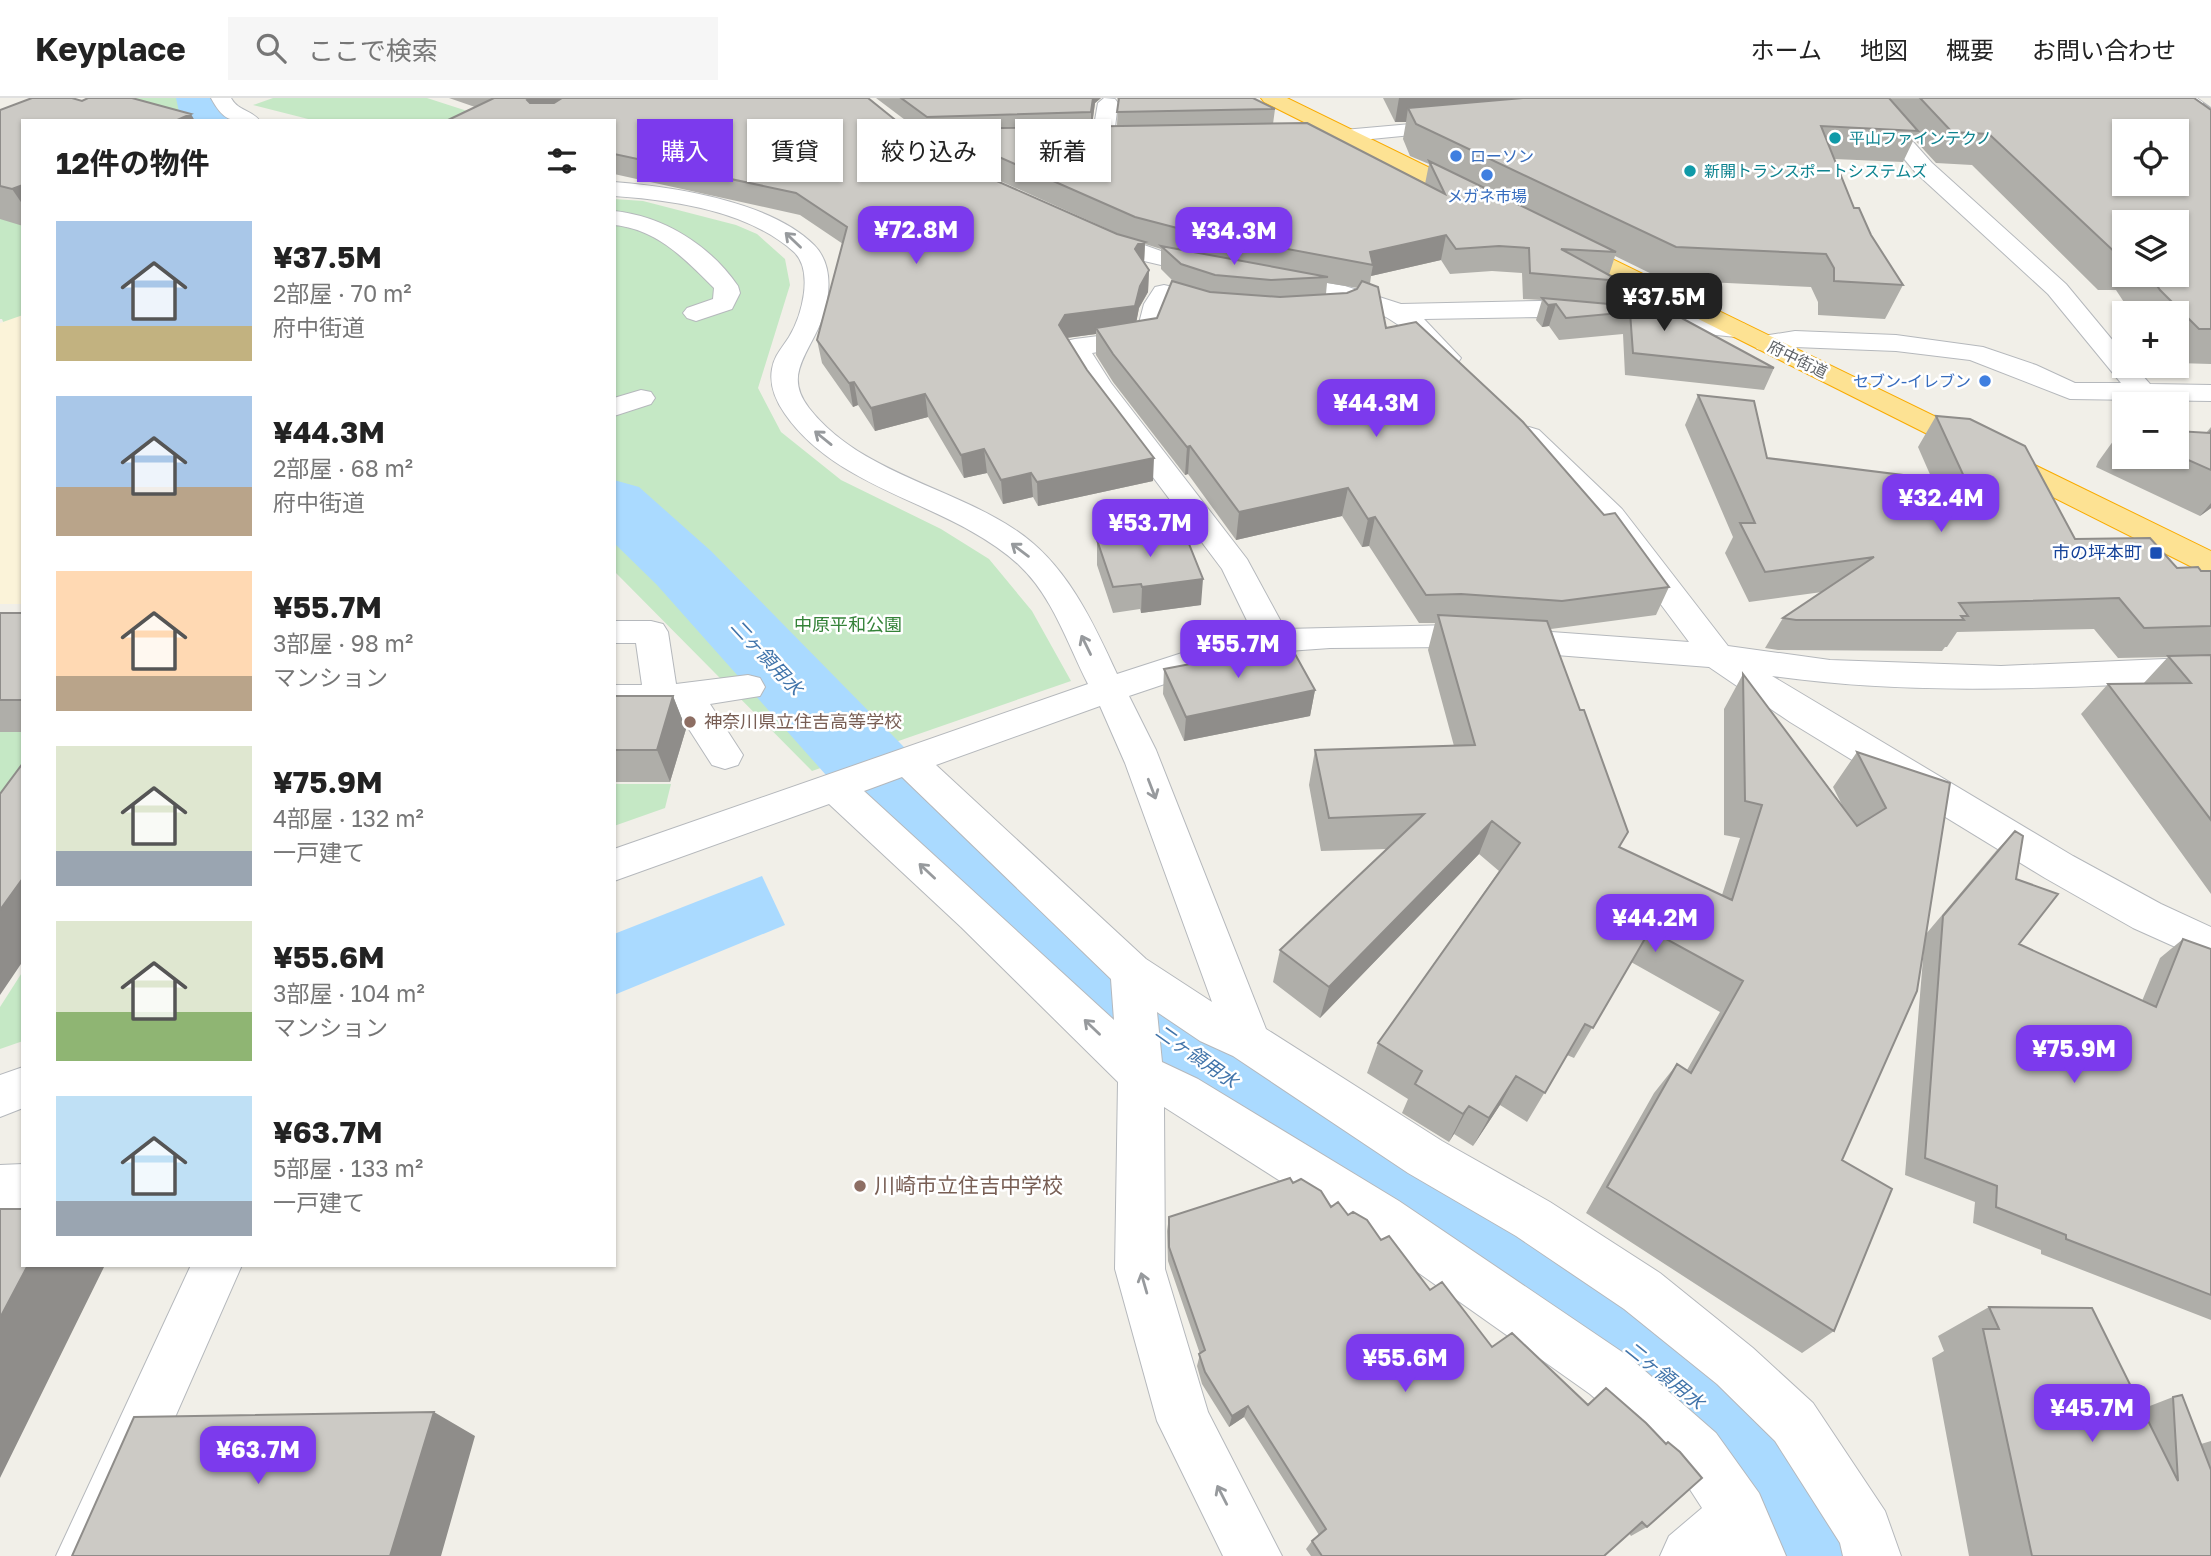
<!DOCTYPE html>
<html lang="ja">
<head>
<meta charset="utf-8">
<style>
	body { margin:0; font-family:"Golos Text","Noto Sans JP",sans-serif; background:#f6f6f6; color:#222; height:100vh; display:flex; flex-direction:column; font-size:26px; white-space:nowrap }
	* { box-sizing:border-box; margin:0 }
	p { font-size:23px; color:#767676 }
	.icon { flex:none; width:38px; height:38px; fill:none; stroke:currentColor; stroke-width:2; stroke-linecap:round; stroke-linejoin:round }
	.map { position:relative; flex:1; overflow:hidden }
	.panel { position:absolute; left:21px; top:21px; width:595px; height:1148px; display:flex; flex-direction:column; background:#fff; border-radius:0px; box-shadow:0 2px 5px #0004 }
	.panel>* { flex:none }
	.top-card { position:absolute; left:637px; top:21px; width:665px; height:63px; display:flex; gap:14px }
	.tools { position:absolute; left:2112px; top:21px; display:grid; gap:14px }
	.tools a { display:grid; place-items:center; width:77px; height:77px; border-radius:0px; background:#fff; box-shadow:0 2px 5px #0004; font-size:35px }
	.price { position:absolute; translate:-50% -60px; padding:0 16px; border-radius:14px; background:#7c3aed; color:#fff; font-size:23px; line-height:46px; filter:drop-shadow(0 2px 4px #0008) }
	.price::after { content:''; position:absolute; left:50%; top:42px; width:21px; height:16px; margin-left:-10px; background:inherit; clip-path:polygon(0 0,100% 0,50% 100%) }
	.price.active { background:#222; color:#fff }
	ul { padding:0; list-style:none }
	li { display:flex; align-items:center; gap:21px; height:175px; padding:0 35px }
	li span { display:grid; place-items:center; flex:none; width:196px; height:140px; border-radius:0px; color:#555 }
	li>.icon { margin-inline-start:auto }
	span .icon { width:84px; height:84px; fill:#fffc; stroke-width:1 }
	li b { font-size:30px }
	h2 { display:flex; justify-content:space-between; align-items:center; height:84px; padding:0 35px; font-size:30px }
	.tag { padding:0 24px; border-radius:0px; background:#fff; box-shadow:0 2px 5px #0004; font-size:24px; line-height:63px }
	.tag.active { background:#7c3aed; color:#fff }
	header { display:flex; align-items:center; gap:42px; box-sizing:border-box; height:98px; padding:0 35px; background:#fff; border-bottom:2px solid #e0e0e0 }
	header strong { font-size:33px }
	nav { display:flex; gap:38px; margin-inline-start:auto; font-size:24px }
	.search { width:490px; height:63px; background:#f6f6f6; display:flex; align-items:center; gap:18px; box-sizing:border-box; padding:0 24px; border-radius:0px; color:#767676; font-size:26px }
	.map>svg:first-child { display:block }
</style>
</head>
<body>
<header>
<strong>Keyplace</strong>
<div class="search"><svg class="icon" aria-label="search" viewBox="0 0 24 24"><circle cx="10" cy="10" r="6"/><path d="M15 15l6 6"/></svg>ここで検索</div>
<nav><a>ホーム</a><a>地図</a><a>概要</a><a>お問い合わせ</a></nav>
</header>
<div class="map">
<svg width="2211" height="1458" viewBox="0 0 2211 1458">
	<rect width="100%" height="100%" fill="#f1efe8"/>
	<path fill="#c5e8c5" d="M132 0H212L216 16 227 23H77Z
		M273 0H427L492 21 316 23 253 7Z
		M23 45V276L2 221H0V54Z
		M614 101 643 103 736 127 757 136 785 161 790 187 758 290 781 334 841 382 941 431 989 461 1032 513 1071 583 812 673 614 473Z
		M0 633H23V744L0 777Z
		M614 686H671L665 710 614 728Z
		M23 873V943L0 951V909Z"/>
	<path fill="#fbf3d9" d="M23 217V506H0V225Z"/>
	<path fill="#aadaff" d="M762 778 785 827 614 897V836Z"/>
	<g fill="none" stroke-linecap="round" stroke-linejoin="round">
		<path fill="#aadaff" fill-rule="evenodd" d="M176 0H224L227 16 231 23H181Z
			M614 382 639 389 711 453 962 708 1130 855 1227 923 1633 1173 1768 1278 1814 1325 1847 1371 1882 1458H1748L1722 1417 1678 1368 1547 1259 1153 989 1060 915 898 758 657 487 614 445Z"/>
		<defs>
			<path id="minor" d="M211 0H231C238 13 252 12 260 23 233 23 225 26 211 0Z
				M1104 0 1115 1 1118 5 1113 45 1109 49H1095L1091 45 1098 5Z
				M1853 0H1874L1932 65 2066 186 2124 256V268H2134L2150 286 2211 287V303L2070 301 1970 262 1896 253 1795 249 1766 253 1757 251 1753 245 1757 239 1795 233 1896 237 1983 249 2036 267 2075 285H2121L2048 196 1916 75Z
				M1456 22 1463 24 1466 28 1463 32 1310 47 1303 45 1300 41 1303 37 1310 35Z
				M1001 39 1008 41 1012 45 1008 49 923 56 916 54 912 50 916 46 923 44Z
				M614 84C674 89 770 103 814 147 837 170 829 211 815 237 802 263 787 282 809 310 859 374 949 388 1014 431 1066 465 1092 522 1117 576L1216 544 1253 535 1222 471 1089 294 1062 249 1066 243 1075 241 1137 233 1144 206 1155 189 1164 187 1173 189 1176 194 1169 206 1156 245 1092 255 1111 285 1247 461 1285 531 1453 527 1689 544 1600 425 1519 344 1515 338 1519 332 1529 329 1539 332 1622 411 1728 548 1830 562 2001 568 2211 559V583C2065 589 1918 599 1772 578L2073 758 2161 806 2211 829V865L2133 830 2045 780 1790 624 1709 569 1453 549 1330 550 1274 554 1233 563 1129 598 1156 652 1266 931 1442 1043 1550 1104 1660 1175 1753 1250 1813 1305 1885 1413 1901 1458H1843L1840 1445 1775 1343 1717 1286 1624 1211 1516 1138 1408 1075 1233 958 1200 943 1157 914 1162 964 1198 981 1399 1103 1628 1258 1716 1335 1759 1395 1786 1458H1660L1669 1438 1702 1410 1678 1373 1590 1296 1365 1137 1164 1009 1165 1171 1208 1314 1282 1458H1223L1157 1323 1115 1171 1118 984 961 829 829 706 614 783V751L1088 586C1067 545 1053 499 1019 467 951 404 840 395 785 316 776 303 769 288 772 271 774 258 782 250 789 239 802 218 814 173 794 154 749 113 673 102 614 98ZM1100 608 1125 665 1212 904 1146 861 936 667ZM902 679 1111 881 1114 922 864 693Z
				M614 113C663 118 710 147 738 188L740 195 732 211 696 223 687 220 683 215 687 210 713 201 714 190C685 161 657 131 614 127Z
				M1096 130 1161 153 1221 167 1224 172 1221 177 1212 179 1144 163 1088 142 1084 137 1088 132Z
				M1275 176 1345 188 1401 206 1540 203 1736 223 1745 226 1749 231 1745 236 1736 239 1540 219 1424 221 1461 260 1457 266C1432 272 1417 239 1397 226 1358 198 1311 199 1266 188L1263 183 1266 178Z
				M641 292 651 294 655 300 651 306 614 318V300Z
				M614 523H651L663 526 668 534 676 586 748 577 760 580 765 589 760 598 710 606 743 657 738 667 725 671 712 667 676 611H614V587H642L636 545H614Z
				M23 969V1010L0 1019V977Z
				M23 1066V1112L0 1113V1067Z
				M191 1167H242L114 1458H56Z"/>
			<path id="highway" d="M1261 0H1287L1481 95 1484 100 1481 105H1465L1264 4Z
				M1565 138 2211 453V476L2200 473 1557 150 1553 145 1557 140Z"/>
		</defs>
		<use href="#minor" stroke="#b5b8bc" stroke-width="2"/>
		<use href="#highway" stroke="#f9ab00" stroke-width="2"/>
		<use href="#minor" fill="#fff" fill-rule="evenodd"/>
		<use href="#highway" fill="#fde293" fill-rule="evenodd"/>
		<defs>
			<path id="rail" d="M2194 0 2211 12"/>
		</defs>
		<use href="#rail" stroke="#b6b7b8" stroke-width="5"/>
		<use href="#rail" stroke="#fff" stroke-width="3.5" stroke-dasharray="10" stroke-linecap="butt"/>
	</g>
	<path fill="#afaea9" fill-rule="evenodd" d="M449 0H868L940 58 1121 137 960 65 950 57 949 40H929L876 0H1101L1095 5 1092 28H1117L1118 2 1117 0H1253L1275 11 1273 26 1425 86 1429 66 1410 58 1403 41 1406 24H1395L1383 0H2194L2211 12V266L2177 265V215H2131L2116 192H2098L1972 67 1936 65 1914 41 1903 64 1834 61 1854 110 1903 187 1885 221 1818 217V204L1811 189 1664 182 1615 158 1609 177 1620 183 1612 206 1774 270 1764 292 1625 277 1623 236 1559 242 1549 228 1542 229 1536 222 1542 202 1523 201 1522 175 1492 173 1450 176 1441 162 1371 178 1370 186 1386 230 1604 417 1669 489 1656 517 1551 531 1620 750 1722 797 1740 740 1724 737V611L1743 576 1842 707 1833 689 1857 654 1950 685 1926 836 1996 753 2015 733 2019 846 2142 903 2160 860 2183 841 2211 851V1222L2041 1156V1152L1973 1125 1975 1104 1905 1077 1924 849 1842 1062 1834 1233 1802 1255 1586 1115 1654 995 1677 966 1687 972 1720 914 1631 864 1574 960 1567 957 1527 1024 1500 1007 1473 1048 1454 1036 1449 1044 1402 1015 1408 1001 1367 975 1378 945 1499 773 1479 756 1320 920 1273 884 1280 852 1387 751 1321 753 1309 687 1315 652 1454 648 1428 552 1435 525H1419L1369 448 1362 449 1342 418 1236 442 1188 376 1185 377 1113 284 1096 257V236L1067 240 1153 383 1038 408 1033 399 1003 406 987 375 964 380 928 319 875 333 858 307 853 309 822 265 817 242 843 146 800 117 614 76V23L475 9ZM2124 124 2177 177H2124ZM1145 146 1161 151V171L1173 183 1157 220 1136 224 1139 210 1148 194 1149 172 1144 165ZM1327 185 1358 190 1347 195 1326 196Z
		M0 12 23 23V128L0 121Z
		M1698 297 1767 360 1932 381 1918 349 1936 318 2075 441 2177 470 2201 473H2211V796L2081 616 2108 586H2143L2168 559 2118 560 2094 531 1957 534 1947 549H1945L1942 553 1778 552 1765 550 1783 520 1822 494 1749 504 1725 455 1733 439 1685 327Z
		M2124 328V359H2177V333L2206 335 2211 329V410L2200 418 2096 369 2098 364Z
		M1097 442 1201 507 1141 515 1140 511 1113 515 1097 467Z
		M0 515H23V634H0Z
		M1164 571 1315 592 1310 618 1184 643 1163 596Z
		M614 598H673L686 631 670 684H614Z
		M1293 1085 1348 1117 1381 1142 1430 1192 1492 1249 1587 1307 1606 1290 1647 1429 1631 1438 1629 1435 1604 1458H1311L1306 1451 1312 1443 1319 1437 1244 1319 1229 1329 1202 1286 1197 1268 1200 1256 1168 1163 1167 1133 1169 1119Z
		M1989 1209 2142 1311 2173 1299 2201 1346 2211 1343V1458H1969L1932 1260 1944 1253 1938 1238Z"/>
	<path fill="#8f8d8a" d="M530 0H565L534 23 527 2Z
		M1093 0H1101L1095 5 1091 34V14Z
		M1399 0H1661L1408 10 1406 24H1395Z
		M191 16 195 23H175Z
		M23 87V107L12 91Z
		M1446 137 1441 162 1371 178 1373 167 1370 154Z
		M1145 144 1144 166 1135 151 1138 146Z
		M1149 172 1148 194 1139 210 1135 231 1096 230V236L1065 240 1059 227 1065 217 1140 188Z
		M1556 206 1549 228 1542 229 1548 207Z
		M854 284 858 307 853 309 849 285Z
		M925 296 928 319 875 333 871 310Z
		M1190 348 1188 376 1185 377 1187 349Z
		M984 351 987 375 964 380 961 357Z
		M1154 360 1153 383 1038 408 1037 384Z
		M1031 375 1033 399 1003 406 1001 382Z
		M1348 390 1342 418 1236 442 1239 414Z
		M2211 405V410L2200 418Z
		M1375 419 1369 448 1362 449 1368 421Z
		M1203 481 1201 507 1141 515 1142 489Z
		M1315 592 1310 618 1184 643 1186 619Z
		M673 598 686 631 670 684 657 652Z
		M1492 723 1479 756 1320 920 1329 889Z
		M23 780V863L0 897V812Z
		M1516 978 1500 1007 1473 1048 1489 1020Z
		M1469 1008 1454 1036 1449 1044 1463 1016Z
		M28 1167H105L0 1380V1220Z
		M1248 1308 1244 1319 1229 1329 1232 1318Z
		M434 1314 475 1338 441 1458H390Z"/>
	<path fill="#cccac5" stroke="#8f8d8a" stroke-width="2" fill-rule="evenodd" d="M32 0H72L82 3 88 0H132L191 16 175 23H23V87L12 91 0 88V12Z
		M494 0H530L527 2 530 5H554L562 0H868L940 58 1117 136 1145 144 1138 146 1135 151 1149 172 1140 188 1135 208 1065 217 1059 227 1087 272 1154 360 1037 384 1031 375 1001 382 984 351 961 357 925 296 871 310 854 284 849 285 817 242 847 129 796 95 614 56V23H446Z
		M901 0H1093L1091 14 927 19Z
		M1119 0H1253L1275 11 1117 14Z
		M1523 0H1889L1918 33 1821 28 1854 110H1859L1871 137 1903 187 1834 183V170L1826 156 1676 149 1416 26 1408 10Z
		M1920 0H2194L2211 12V231H2199L2160 192 2150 177H2177V124H2124V159H2120L1989 36 1952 34ZM2124 33H2177V86H2124Z
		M1307 25 1445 96 1429 63 1616 154 1561 151 1620 183 1530 175 1529 150 1499 148 1456 151 1446 137 1370 154 1373 167 1181 131 1135 119 958 41 948 33 1002 30Z
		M1161 148 1328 179 1271 182 1215 177 1181 166Z
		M1172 183 1210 194 1280 199 1347 195 1357 191 1362 183 1378 189 1386 230 1416 224 1523 324 1604 417 1615 415 1669 489 1562 503 1461 496 1426 497 1375 419 1368 421 1348 390 1239 414 1190 348 1187 349 1113 256 1096 230 1157 220Z
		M1542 200 1665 211 1774 270 1633 255 1630 214 1566 220 1556 206 1548 207Z
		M1698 297 1754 303 1767 360 1967 385 1936 318 1970 321 2025 348 2075 441 2150 440 2177 470 2198 469 2201 473H2211V528L2144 530 2119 500 1959 505 1968 518H1961L1964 522H1796L1783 520 1874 459 1765 474 1740 425H1755Z
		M2211 332V372L2177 357V333L2210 335Z
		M1183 431 1203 481 1142 489 1141 486 1113 489 1097 442Z
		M0 515H23V602H0Z
		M1438 517 1547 523 1580 612H1584L1628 734 1619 749 1732 802 1762 707 1745 703 1743 576 1857 728 1886 710 1857 654 1950 685 1917 893 1842 1062 1892 1091 1834 1233 1607 1089 1677 966 1691 975 1743 883 1650 832 1593 930 1585 926 1545 995 1516 978 1489 1020 1469 1008 1463 1016 1415 986 1422 973 1378 945 1520 745 1492 723 1329 889 1280 852 1424 716 1329 720 1315 652 1475 647Z
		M1290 547 1315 592 1186 619 1164 571Z
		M2211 557V722L2108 586 2191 585 2168 558Z
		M614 598H673L657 652H614Z
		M23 665V780L0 812V696Z
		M2015 733 2023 738 2016 781 2058 796 2019 846 2156 909 2183 841 2211 851V1197L2066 1141V1137L1996 1109 1997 1088 1925 1060 1943 818Z
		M1290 1080 1293 1085 1301 1081 1321 1093 1331 1109 1338 1104 1348 1117 1353 1114 1367 1122 1381 1142 1389 1138 1430 1192 1442 1184 1492 1249 1512 1235 1588 1307 1606 1290 1646 1325 1666 1346 1668 1344 1680 1354 1702 1380 1647 1429 1642 1424 1604 1458H1322L1312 1443 1326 1431 1248 1308 1232 1318 1205 1274 1199 1256 1205 1252 1169 1149V1119Z
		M0 1111H23V1167H28L0 1220Z
		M1989 1209 2092 1210 2178 1383 2173 1299 2182 1297 2211 1372V1458H2032L1983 1231H1999Z
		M434 1314 390 1458H72L134 1319Z"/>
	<defs><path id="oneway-shaft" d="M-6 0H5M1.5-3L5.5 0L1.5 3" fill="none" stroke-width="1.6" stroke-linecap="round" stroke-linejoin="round" transform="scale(1.75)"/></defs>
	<g stroke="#979a9d">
		<use href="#oneway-shaft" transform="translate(793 142) rotate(-136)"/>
		<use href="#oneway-shaft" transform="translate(823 340) rotate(-141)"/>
		<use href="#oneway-shaft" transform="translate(1020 452) rotate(-143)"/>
		<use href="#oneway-shaft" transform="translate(1086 547) rotate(-116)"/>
		<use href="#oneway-shaft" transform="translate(1152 691) rotate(69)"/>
		<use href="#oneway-shaft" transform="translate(927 773) rotate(-137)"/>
		<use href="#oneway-shaft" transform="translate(1092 929) rotate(-136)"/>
		<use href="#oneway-shaft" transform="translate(1144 1185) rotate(-106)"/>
		<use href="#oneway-shaft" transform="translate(1222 1397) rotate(-117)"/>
	</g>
	<g fill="#0f9aa8" stroke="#fff" stroke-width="2.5">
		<circle cx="1835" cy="40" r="7"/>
		<circle cx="1690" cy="73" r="7"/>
	</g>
	<g fill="#3f7fe0" stroke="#fff" stroke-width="2.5">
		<circle cx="1456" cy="58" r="7"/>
		<circle cx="1487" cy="77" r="7"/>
		<circle cx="1985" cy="283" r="7"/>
	</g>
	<rect fill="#1a4fb4" stroke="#fff" stroke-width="2.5" x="2149" y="448" width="14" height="14" rx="3.5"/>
	<g fill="#8d6e63" stroke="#fff" stroke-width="2.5">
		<circle cx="690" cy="624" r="7"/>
		<circle cx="860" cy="1088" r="7"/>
	</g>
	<g text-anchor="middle" stroke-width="5" stroke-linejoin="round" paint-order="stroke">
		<g font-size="16" fill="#0d838f" stroke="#fff" text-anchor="start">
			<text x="1849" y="46">平山ファインテクノ</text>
			<text x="1704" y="79">新開トランスポートシステムズ</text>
		</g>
		<g font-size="16" fill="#366cbe" stroke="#fff" text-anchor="start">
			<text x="1470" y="64">ローソン</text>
			<text x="1487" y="104" text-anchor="middle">メガネ市場</text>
			<text x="1971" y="289" text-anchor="end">セブン-イレブン</text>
		</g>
		<g font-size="16" fill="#5f6368" stroke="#fff">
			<text transform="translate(1798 261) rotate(26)" y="6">府中街道</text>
		</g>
		<g font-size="18" fill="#164399" stroke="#fff" text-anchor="end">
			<text x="2142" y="461">市の坪本町</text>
		</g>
		<g font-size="18" fill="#348238" stroke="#fff">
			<text x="848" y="533">中原平和公園</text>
		</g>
		<g font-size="18" fill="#785e54" stroke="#fff" text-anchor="start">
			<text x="704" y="630">神奈川県立住吉高等学校</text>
		</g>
		<g font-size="19" font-style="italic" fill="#4174aa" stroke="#fff">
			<text transform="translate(767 559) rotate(47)" y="7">二ヶ領用水</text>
			<text transform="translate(1197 958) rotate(35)" y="7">二ヶ領用水</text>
			<text transform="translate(1665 1277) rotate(39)" y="7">二ヶ領用水</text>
		</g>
		<g font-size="21" fill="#785e54" stroke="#fff" text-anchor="start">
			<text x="874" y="1095">川崎市立住吉中学校</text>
		</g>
	</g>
</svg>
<div class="tools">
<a><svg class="icon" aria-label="locate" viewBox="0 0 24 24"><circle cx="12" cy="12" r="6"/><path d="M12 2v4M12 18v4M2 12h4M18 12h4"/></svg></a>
<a><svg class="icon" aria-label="layers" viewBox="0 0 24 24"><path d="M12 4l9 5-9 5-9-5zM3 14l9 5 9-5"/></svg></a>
<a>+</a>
<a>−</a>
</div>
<b class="price" style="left:916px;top:168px">¥72.8M</b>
<b class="price" style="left:1234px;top:169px">¥34.3M</b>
<b class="price active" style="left:1664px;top:235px">¥37.5M</b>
<b class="price" style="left:1376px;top:341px">¥44.3M</b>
<b class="price" style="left:1941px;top:436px">¥32.4M</b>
<b class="price" style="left:1150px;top:461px">¥53.7M</b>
<b class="price" style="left:1238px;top:582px">¥55.7M</b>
<b class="price" style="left:1655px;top:856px">¥44.2M</b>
<b class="price" style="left:2074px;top:987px">¥75.9M</b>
<b class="price" style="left:1405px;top:1296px">¥55.6M</b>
<b class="price" style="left:2092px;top:1346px">¥45.7M</b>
<b class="price" style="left:258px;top:1388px">¥63.7M</b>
<div class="top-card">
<a class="tag active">購入</a>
<a class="tag">賃貸</a>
<a class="tag">絞り込み</a>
<a class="tag">新着</a>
</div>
<section class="panel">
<h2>12件の物件<svg class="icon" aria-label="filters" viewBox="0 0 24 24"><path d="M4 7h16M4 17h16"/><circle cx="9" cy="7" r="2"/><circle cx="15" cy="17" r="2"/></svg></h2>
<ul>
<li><span style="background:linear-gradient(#a9c7e8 75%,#c2b280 0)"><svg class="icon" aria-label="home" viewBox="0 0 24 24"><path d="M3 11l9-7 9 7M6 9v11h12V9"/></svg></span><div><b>¥37.5M</b><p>2部屋 · 70 m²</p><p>府中街道</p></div></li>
<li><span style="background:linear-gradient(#a9c7e8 65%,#b9a48a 0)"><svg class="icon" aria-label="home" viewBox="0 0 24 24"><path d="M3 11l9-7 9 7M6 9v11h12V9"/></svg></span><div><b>¥44.3M</b><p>2部屋 · 68 m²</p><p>府中街道</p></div></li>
<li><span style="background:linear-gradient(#ffd9b3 75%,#b9a48a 0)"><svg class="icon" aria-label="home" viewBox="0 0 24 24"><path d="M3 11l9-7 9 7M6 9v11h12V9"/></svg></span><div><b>¥55.7M</b><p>3部屋 · 98 m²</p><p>マンション</p></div></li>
<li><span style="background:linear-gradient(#dfe7d0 75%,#9aa5b1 0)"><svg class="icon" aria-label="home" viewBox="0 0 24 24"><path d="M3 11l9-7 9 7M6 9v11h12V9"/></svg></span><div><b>¥75.9M</b><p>4部屋 · 132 m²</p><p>一戸建て</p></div></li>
<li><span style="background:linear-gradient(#dfe7d0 65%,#8fb573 0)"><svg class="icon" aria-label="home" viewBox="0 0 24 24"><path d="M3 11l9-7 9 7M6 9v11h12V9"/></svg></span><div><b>¥55.6M</b><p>3部屋 · 104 m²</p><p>マンション</p></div></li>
<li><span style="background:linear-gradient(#bfe0f5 75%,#9aa5b1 0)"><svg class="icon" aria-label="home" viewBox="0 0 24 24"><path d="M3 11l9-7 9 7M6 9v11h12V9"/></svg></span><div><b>¥63.7M</b><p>5部屋 · 133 m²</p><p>一戸建て</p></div></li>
</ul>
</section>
</div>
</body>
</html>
